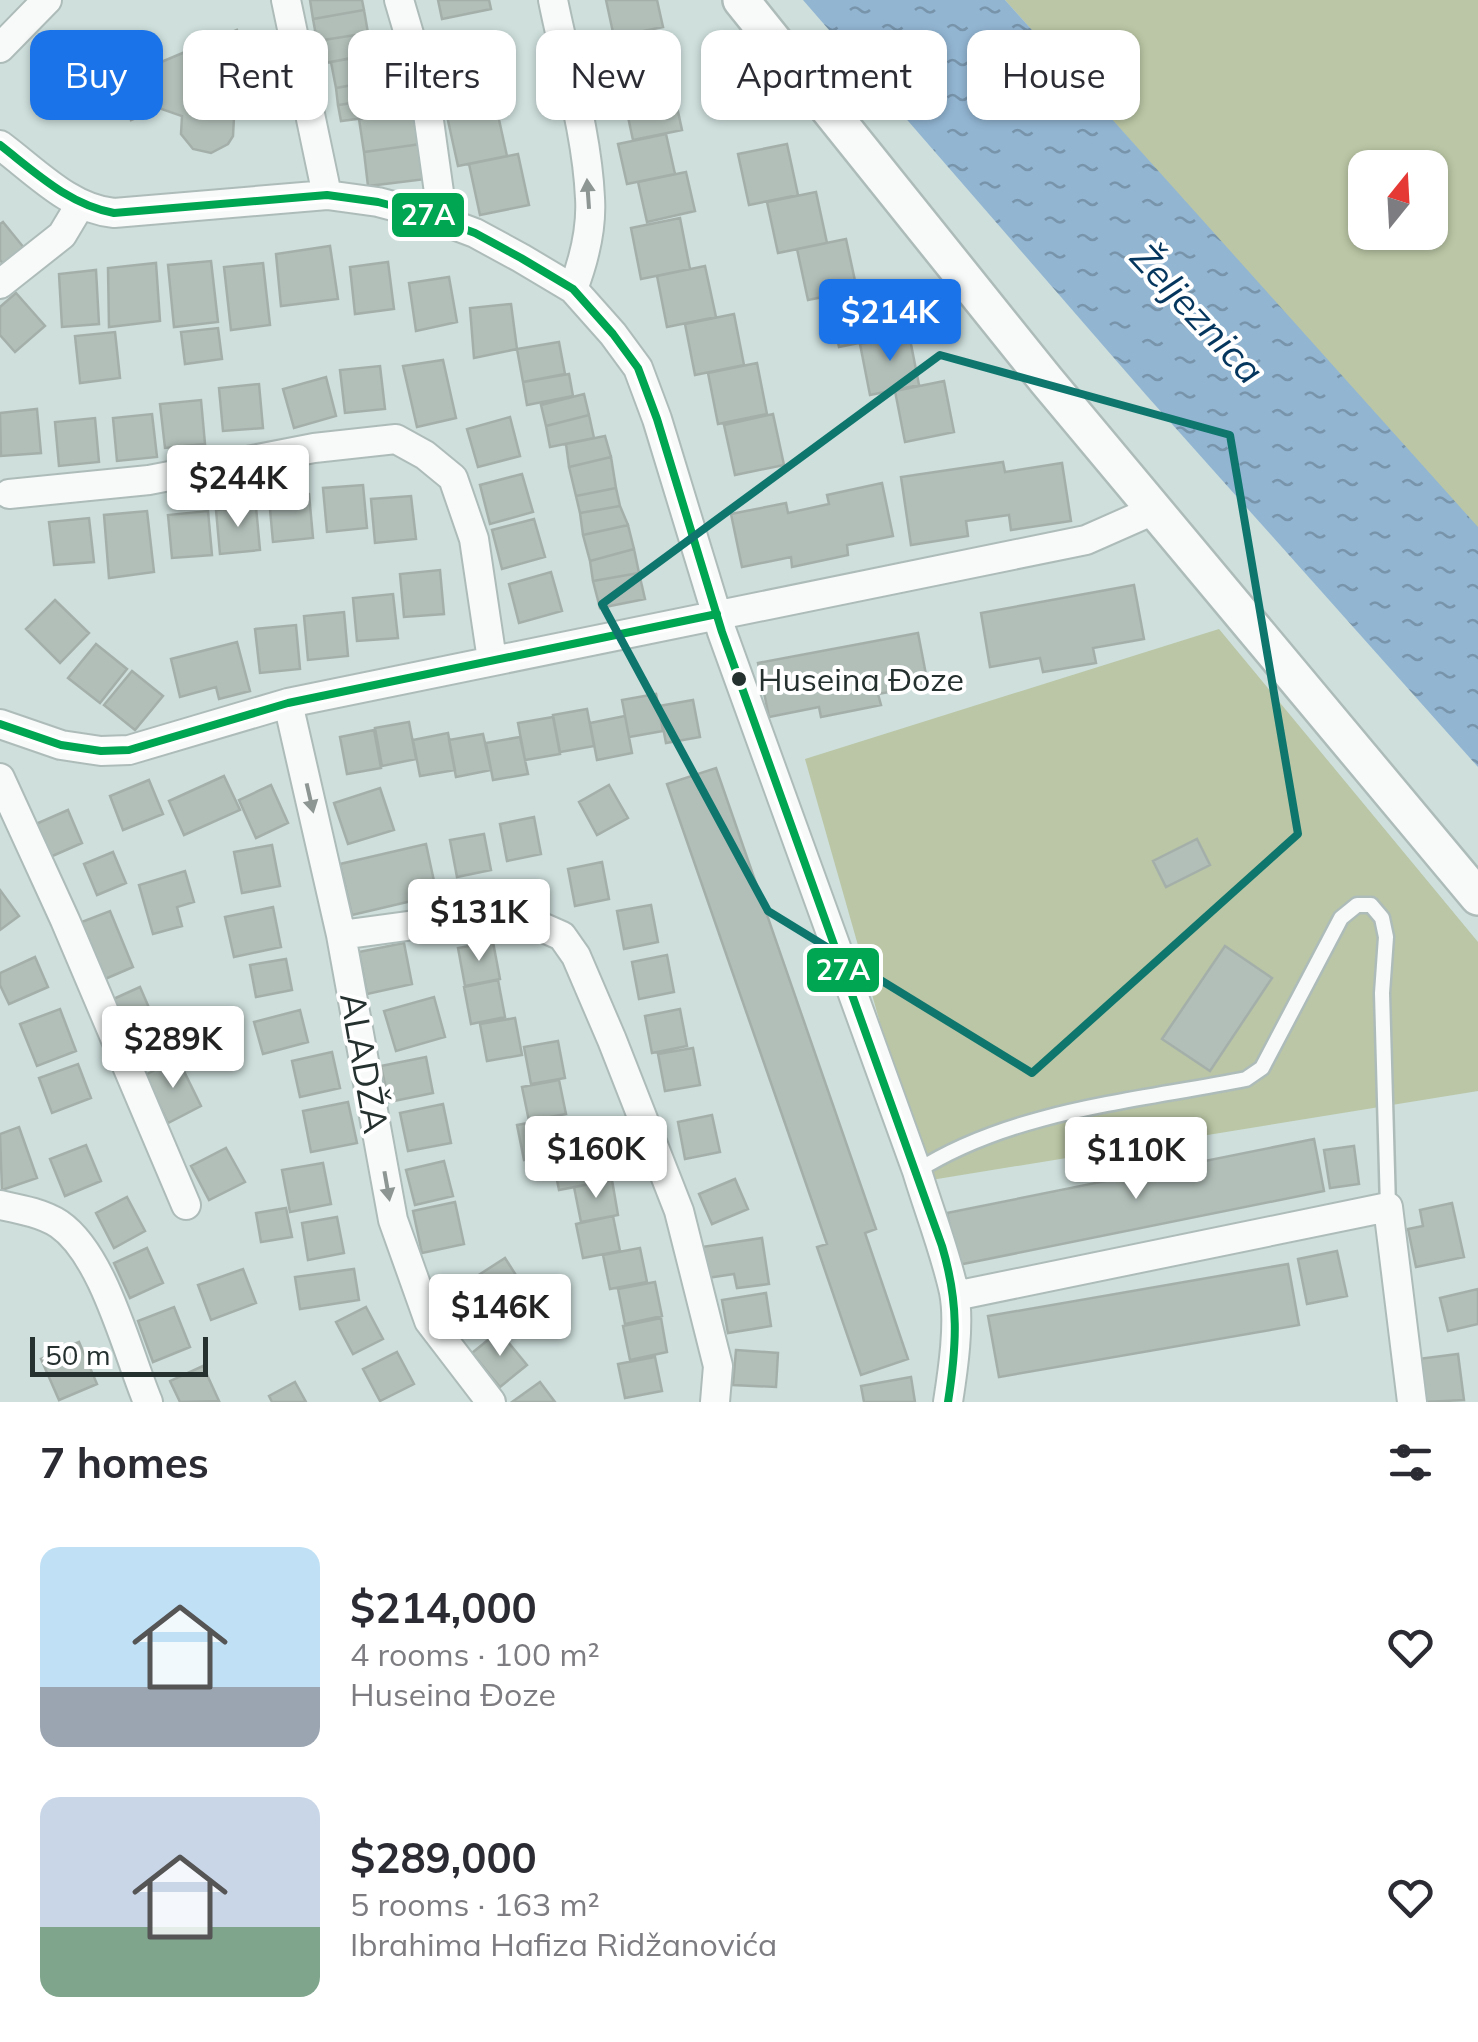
<!DOCTYPE html>
<html lang="en">
<head>
<meta charset="utf-8">
<style>
	body { margin:0; font-family:Mulish,sans-serif; background:#f7f7f7; color:#2b2b33; height:100vh; display:flex; flex-direction:column; font-size:38px; white-space:nowrap }
	* { box-sizing:border-box; margin:0 }
	p { font-size:32px; color:#7c7c81 }
	.icon { flex:none; width:55px; height:55px; fill:none; stroke:currentColor; stroke-width:2; stroke-linecap:round; stroke-linejoin:round }
	.map { position:relative; height:1402px; overflow:hidden }
	.panel { display:flex; flex-direction:column; background:#fff; flex:1 }
	.panel>* { flex:none }
	.guide { position:absolute; left:30px; top:30px; width:1420px; height:90px; display:flex; gap:20px }
	.needle { width:65px; rotate:18deg }
	.tools { position:absolute; left:1348px; top:150px; display:grid; gap:20px }
	.tools a { display:grid; place-items:center; width:100px; height:100px; border-radius:20px; background:#fff; box-shadow:0 2px 8px #0004; font-size:50px }
	.scale { position:absolute; left:30px; bottom:25px; width:178px; box-sizing:border-box; padding-left:10px; border:5px solid #25312f; border-top:0; font-size:28px; line-height:35px; white-space:nowrap; color:#25312f; -webkit-text-stroke:8px #fff; paint-order:stroke }
	.price { position:absolute; translate:-50% -85px; padding:0 22px; border-radius:10px; background:#fff; color:#222; font-size:32px; line-height:65px; filter:drop-shadow(0 2px 5px #0008) }
	.price::after { content:''; position:absolute; left:50%; top:60px; width:30px; height:22px; margin-left:-15px; background:inherit; clip-path:polygon(0 0,100% 0,50% 100%) }
	.price.on { background:#1a73e8; color:#fff }
	ul { padding:0; list-style:none }
	li { display:flex; align-items:center; gap:30px; height:250px; padding:0 40px }
	li span { display:grid; place-items:center; flex:none; width:280px; height:200px; border-radius:20px; color:#555 }
	li>.icon { margin-inline-start:auto }
	span .icon { width:120px; height:120px; fill:#fffc; stroke-width:1 }
	li b { font-size:42px }
	h2 { display:flex; justify-content:space-between; align-items:center; height:120px; padding:0 40px; font-size:42px }
	.tag { padding:0 35px; border-radius:20px; background:#fff; box-shadow:0 2px 8px #0004; font-size:35px; line-height:90px }
	.tag.on { background:#1a73e8; color:#fff }
	.map>svg:first-child { display:block }
</style>
</head>
<body>
<div class="map">
<svg width="1478" height="1402" viewBox="0 0 1478 1402">
	<defs>
		<pattern id="water-ripples" width="26" height="14" patternUnits="userSpaceOnUse" patternTransform="scale(2.5)"><rect width="26" height="14" fill="#92b5d2"/><path d="M2 4q2-2 4 0t4 0M15 11q2-2 4 0t4 0" fill="none" stroke="#7794ab"/></pattern>
	</defs>
	<rect width="100%" height="100%" fill="#cedfdc"/>
	<path fill="#bac6a5" fill-rule="evenodd" d="M1005 0H1478V530ZM1365 168H1430V232H1365Z
		M1219 629 1478 942V1091L925 1181 805 759Z"/>
	<path fill="url(#water-ripples)" d="M803 0H1005L1478 527V767L1147 396Z"/>
	<path fill="#b2bfb9" stroke="#a4afaa" stroke-width="2.5" d="M310 0H362L364 10 313 19Z
		M438 0H489L491 9 442 19Z
		M606 0H657L663 27 614 37Z
		M364 10 368 33 317 41 313 19Z
		M237 30 254 68 224 80 217 100 229 109 234 117 233 136 228 144 211 153 193 149 181 134 182 116 159 108 131 120 114 82Z
		M648 31 658 81 609 91 599 41Z
		M368 33 372 54 320 64 317 41Z
		M483 34 494 85 445 95 434 44Z
		M386 52 391 78 336 88 331 62Z
		M391 78 394 97 338 105 336 88Z
		M671 79 682 130 633 140 622 89Z
		M394 97 396 114 341 121 338 105Z
		M496 106 507 156 458 166 447 116Z
		M417 111 421 144 364 152 359 119Z
		M666 134 675 174 627 184 618 144Z
		M421 144 426 179 368 186 364 152Z
		M787 144 798 195 749 205 738 154Z
		M518 154 529 205 480 215 469 164Z
		M686 172 695 211 647 222 638 182Z
		M816 192 827 243 778 253 767 202Z
		M680 218 690 269 641 279 631 228Z
		M3 222 29 254 9 272 0 260V224Z
		M846 239 857 290 808 300 797 249Z
		M330 246 338 299 281 306 276 254Z
		M211 261 218 322 174 327 168 265Z
		M388 262 394 309 355 314 350 267Z
		M156 263 160 321 109 327 108 268Z
		M263 263 270 325 231 330 224 267Z
		M705 266 716 317 667 327 657 276Z
		M96 270 99 324 62 327 59 274Z
		M449 277 457 322 416 331 409 283Z
		M877 286 888 337 839 347 828 297Z
		M16 293 45 326 15 352 0 335V307Z
		M511 304 517 349 474 358 470 308Z
		M734 314 744 365 695 375 685 324Z
		M218 328 222 359 185 364 181 332Z
		M115 332 120 378 80 383 75 336Z
		M909 334 919 385 870 395 860 344Z
		M559 342 565 374 523 382 517 349Z
		M443 360 456 418 417 427 403 366Z
		M757 363 767 414 718 424 708 373Z
		M380 366 385 409 345 413 340 370Z
		M569 374 573 396 527 405 523 382Z
		M326 377 336 416 294 428 283 389Z
		M944 381 954 432 905 442 895 391Z
		M259 384 263 428 223 431 219 388Z
		M584 394 589 415 546 426 541 405Z
		M201 400 205 444 165 448 160 404Z
		M37 409 41 453 1 456 0 413Z
		M152 414 157 457 117 461 113 418Z
		M773 414 784 465 735 475 724 425Z
		M589 415 594 438 550 447 546 426Z
		M510 417 520 456 478 467 467 429Z
		M95 418 99 462 59 466 55 422Z
		M605 436 611 457 569 467 566 444Z
		M611 457 616 488 576 496 569 467Z
		M1003 462 1005 472 1062 463 1071 521 1011 530 1009 515 966 521 968 536 911 545 901 477Z
		M522 474 533 512 490 524 480 485Z
		M882 483 893 536 847 545 848 555 792 567 791 557 742 567 731 514 786 503 788 513 829 504 827 495Z
		M363 485 367 528 327 532 323 488Z
		M616 488 620 506 580 513 576 496Z
		M309 494 313 538 273 542 269 498Z
		M411 496 416 539 375 543 371 499Z
		M620 506 628 525 583 535 580 513Z
		M256 507 260 550 220 554 216 510Z
		M147 511 154 572 109 578 104 515Z
		M208 511 212 555 172 558 168 515Z
		M89 518 94 562 54 565 49 522Z
		M534 519 545 557 502 569 492 530Z
		M628 525 634 549 590 561 583 535Z
		M634 549 639 573 593 581 590 561Z
		M440 570 444 614 404 617 400 574Z
		M551 572 562 611 519 623 509 584Z
		M639 573 645 599 600 608 593 581Z
		M1134 585 1144 639 1093 648 1096 663 1043 672 1040 658 990 667 981 613Z
		M393 594 398 638 357 641 353 598Z
		M55 600 89 633 60 663 26 629Z
		M344 612 348 656 308 660 304 616Z
		M296 625 300 669 260 673 255 629Z
		M918 633 928 685 878 694 881 705 821 717 819 707 769 717 758 663Z
		M237 642 250 691 219 699 216 687 180 697 171 659Z
		M96 644 127 669 100 703 68 678Z
		M132 671 163 696 135 730 104 705Z
		M656 694 663 731 629 737 622 700Z
		M693 700 700 737 666 743 659 706Z
		M587 709 594 746 560 752 553 715Z
		M625 716 632 753 597 760 590 723Z
		M553 717 560 754 525 760 518 723Z
		M409 722 416 759 382 766 375 728Z
		M374 730 381 768 347 774 340 737Z
		M448 733 455 770 420 776 413 740Z
		M483 734 491 770 456 777 449 740Z
		M520 737 528 774 493 780 486 743Z
		M716 768 876 1229 865 1233 908 1359 861 1375 817 1247 827 1244 667 784Z
		M224 776 240 810 184 835 169 801Z
		M149 780 163 814 123 830 110 796Z
		M271 785 288 823 256 838 239 800Z
		M609 785 628 818 597 835 579 802Z
		M380 788 394 830 348 844 334 803Z
		M68 810 82 843 50 857 36 824Z
		M534 817 541 854 507 861 500 824Z
		M484 834 491 870 457 877 450 840Z
		M1197 839 1210 865 1166 887 1153 861Z
		M426 844 437 895 352 915 340 864Z
		M272 845 280 886 242 893 234 852Z
		M113 852 126 883 97 895 84 864Z
		M602 862 609 899 575 906 568 869Z
		M185 871 194 902 177 907 182 926 153 934 139 885Z
		M0 890 19 916 0 930Z
		M651 905 658 942 624 949 617 911Z
		M273 907 281 947 234 957 225 917Z
		M110 911 133 967 98 982 74 925Z
		M493 942 500 979 465 986 458 948Z
		M404 943 412 984 367 994 359 952Z
		M1225 946 1272 978 1210 1071 1162 1039Z
		M667 955 674 992 639 999 632 962Z
		M35 957 48 987 9 1004 0 985V973Z
		M286 959 292 990 256 997 250 965Z
		M498 980 505 1017 471 1024 464 987Z
		M140 987 150 1010 119 1024 109 1001Z
		M434 997 445 1037 396 1051 384 1011Z
		M60 1009 76 1051 37 1066 20 1024Z
		M680 1009 687 1046 652 1053 645 1016Z
		M300 1010 308 1042 263 1054 254 1022Z
		M151 1012 168 1046 137 1062 120 1027Z
		M515 1018 522 1055 487 1061 480 1024Z
		M558 1041 565 1078 531 1084 524 1047Z
		M693 1048 700 1085 665 1091 658 1054Z
		M332 1052 340 1088 300 1097 292 1061Z
		M426 1057 433 1093 389 1102 381 1066Z
		M178 1059 201 1106 168 1123 145 1075Z
		M78 1064 91 1098 52 1113 39 1078Z
		M559 1080 566 1114 529 1121 522 1087Z
		M348 1102 357 1143 311 1152 303 1111Z
		M443 1104 451 1143 408 1151 400 1113Z
		M712 1115 720 1152 685 1159 678 1122Z
		M554 1118 561 1152 524 1160 517 1125Z
		M19 1127 37 1178 2 1190 0 1134Z
		M1314 1139 1324 1191 958 1265 947 1213Z
		M86 1145 101 1181 65 1196 50 1159Z
		M1354 1146 1359 1184 1330 1188 1324 1150Z
		M226 1148 245 1182 209 1200 191 1166Z
		M589 1148 596 1183 559 1190 552 1156Z
		M444 1161 453 1196 415 1205 406 1170Z
		M323 1163 331 1204 290 1212 282 1170Z
		M735 1179 748 1209 712 1224 699 1194Z
		M612 1180 618 1215 581 1222 574 1187Z
		M127 1197 145 1231 114 1248 96 1213Z
		M455 1202 464 1244 422 1253 413 1211Z
		M1452 1203 1464 1257 1416 1267 1408 1229 1423 1226 1420 1210Z
		M286 1208 292 1237 261 1242 256 1213Z
		M613 1216 620 1251 583 1258 576 1224Z
		M337 1217 344 1253 308 1260 302 1223Z
		M762 1238 769 1284 737 1288 734 1274 707 1278 702 1247Z
		M147 1248 163 1283 130 1298 114 1263Z
		M640 1248 647 1282 610 1289 603 1255Z
		M1337 1251 1347 1296 1307 1304 1298 1259Z
		M505 1258 528 1294 484 1323 460 1287Z
		M1288 1264 1299 1325 999 1377 988 1316Z
		M243 1269 256 1303 211 1320 198 1285Z
		M354 1269 359 1300 300 1309 295 1277Z
		M655 1282 662 1316 625 1324 618 1289Z
		M1478 1289V1324L1448 1331 1440 1298Z
		M766 1293 771 1326 728 1333 722 1300Z
		M174 1307 190 1347 153 1362 138 1321Z
		M366 1307 383 1339 353 1354 336 1322Z
		M661 1318 667 1352 630 1360 623 1326Z
		M499 1331 527 1365 500 1387 472 1353Z
		M79 1342 97 1384 59 1400 41 1359Z
		M736 1350 778 1353 776 1387 733 1385Z
		M397 1352 414 1384 380 1401 363 1369Z
		M1458 1354 1464 1400 1424 1402 1418 1359Z
		M655 1357 662 1391 625 1398 618 1364Z
		M203 1366 219 1401 180 1402 170 1381Z
		M911 1377 915 1402H864L861 1386Z
		M295 1382 306 1402H272L269 1396Z
		M540 1382 555 1402H512Z"/>
	<g fill="none" stroke-linecap="round" stroke-linejoin="round">
		<defs>
			<path id="service" d="M917 1171C1013 1110 1136 1101 1246 1079L1262 1068 1341 918 1357 905H1371L1382 918 1386 937 1382 993 1388 1207"/>
			<path id="minor" d="M286 0 327 195
				M399 0 424 85 443 221
				M553 0C566 65 587 132 590 198 592 230 584 260 573 289
				M0 48 47 0
				M0 145C35 171 70 209 114 213L327 195 378 202 427 215 475 233 521 258 573 289 613 334 638 368 657 419 722 632 917 1171C929 1211 945 1251 954 1292 960 1323 953 1370 948 1402
				M0 284 62 235 80 205
				M9 494 149 480 314 448 396 439 425 455 453 478 474 539 492 660
				M288 703 341 935 393 1220 429 1321 491 1402
				M0 724 61 745 101 751 129 750 288 703 1086 540 1154 510
				M0 778 65 920 186 1205
				M341 935 481 916 537 925 562 936 576 956 612 1040 679 1211 718 1366 715 1402
				M0 1205C19 1209 42 1213 59 1224 104 1255 127 1352 148 1402
				M955 1296 1388 1207 1412 1402"/>
			<path id="tertiary" d="M741 0 1046 380 1478 897"/>
		</defs>
		<use href="#service" stroke="#aebcb9" stroke-width="19"/>
		<use href="#minor" stroke="#aebcb9" stroke-width="32"/>
		<use href="#tertiary" stroke="#aebcb9" stroke-width="40"/>
		<use href="#service" stroke="#f8fafa" stroke-width="14"/>
		<use href="#minor" stroke="#f8fafa" stroke-width="28"/>
		<use href="#tertiary" stroke="#f8fafa" stroke-width="35"/>
		<defs>
			<path id="bus-1" d="M0 145C36 173 68 204 114 213L327 195 378 202 427 215 475 233 521 258 573 289 613 334 638 368 657 419 722 632 942 1246C959 1303 957 1344 948 1402
				M0 724 61 745 101 751 129 750 288 703 717 614"/>
		</defs>
		<use href="#bus-1" stroke="#fff" stroke-width="15"/>
		<use href="#bus-1" stroke="#00a651" stroke-width="8"/>
	</g>
	<defs><path id="oneway-solid" d="M-6-.8H1V-3.2L6.5 0L1 3.2V.8H-6Z" transform="scale(2.5)"/></defs>
	<g fill="#8e9694">
		<use href="#oneway-solid" transform="translate(588 194) rotate(-94)"/>
		<use href="#oneway-solid" transform="translate(310 798) rotate(77)"/>
		<use href="#oneway-solid" transform="translate(387 1186) rotate(80)"/>
	</g>
	<path fill="none" stroke="#0f766e" stroke-width="8" stroke-linejoin="round" d="M940 355 1230 435 1298 834 1032 1073 768 911 602 604Z"/>
	<circle fill="#25312f" stroke="#fff" stroke-width="4" cx="739" cy="679" r="9"/>
	<g text-anchor="middle" stroke-width="8" stroke-linejoin="round" paint-order="stroke">
		<g font-size="32" fill="#25312f" stroke="#fff" text-anchor="start">
			<text x="758" y="691">Huseina Đoze</text>
		</g>
		<g font-size="35" fill="#25312f" stroke="#fff">
			<text transform="translate(364 1063) rotate(80)" y="12">ALADŽA</text>
		</g>
		<g font-size="38" font-style="italic" fill="#05365e" stroke="#fff">
			<text transform="translate(1197 314) rotate(47)" y="13">Željeznica</text>
		</g>
	</g>
	<g stroke="#fff" stroke-width="4">
		<rect x="390" y="191" width="76" height="48" rx="10" fill="#00a651"/>
		<rect x="805" y="946" width="76" height="48" rx="10" fill="#00a651"/>
	</g>
	<g font-size="28" text-anchor="middle" font-weight="bold" fill="#fff">
		<text x="428" y="225">27A</text>
		<text x="843" y="980">27A</text>
	</g>
</svg>
<div class="tools">
<a><svg class="needle" viewBox="-14 -14 28 28"><path d="M0-13l5 13h-10z" fill="#e53935"/><path d="M0 13l5-13h-10z" fill="#7c7c81"/></svg></a>
</div>
<div class="scale">50 m</div>
<b class="price on" style="left:890px;top:364px">$214K</b>
<b class="price" style="left:238px;top:530px">$244K</b>
<b class="price" style="left:479px;top:964px">$131K</b>
<b class="price" style="left:173px;top:1091px">$289K</b>
<b class="price" style="left:596px;top:1201px">$160K</b>
<b class="price" style="left:1136px;top:1202px">$110K</b>
<b class="price" style="left:500px;top:1359px">$146K</b>
<div class="guide">
<a class="tag on">Buy</a>
<a class="tag">Rent</a>
<a class="tag">Filters</a>
<a class="tag">New</a>
<a class="tag">Apartment</a>
<a class="tag">House</a>
</div>
</div>
<section class="panel">
<h2>7 homes<svg class="icon" aria-label="filters" viewBox="0 0 24 24"><path d="M4 7h16M4 17h16"/><circle cx="9" cy="7" r="2"/><circle cx="15" cy="17" r="2"/></svg></h2>
<ul>
<li><span style="background:linear-gradient(#bfe0f5 70%,#9aa5b1 0)"><svg class="icon" aria-label="home" viewBox="0 0 24 24"><path d="M3 11l9-7 9 7M6 9v11h12V9"/></svg></span><div><b>$214,000</b><p>4 rooms · 100 m²</p><p>Huseina Đoze</p></div><svg class="icon" aria-label="heart" viewBox="0 0 24 24"><path d="M12 20l-8-8c-3-5 5-10 8-4 3-6 11-1 8 4z"/></svg></li>
<li><span style="background:linear-gradient(#c9d6e8 65%,#7fa58c 0)"><svg class="icon" aria-label="home" viewBox="0 0 24 24"><path d="M3 11l9-7 9 7M6 9v11h12V9"/></svg></span><div><b>$289,000</b><p>5 rooms · 163 m²</p><p>Ibrahima Hafiza Ridžanovića</p></div><svg class="icon" aria-label="heart" viewBox="0 0 24 24"><path d="M12 20l-8-8c-3-5 5-10 8-4 3-6 11-1 8 4z"/></svg></li>
</ul>
</section>
</body>
</html>
